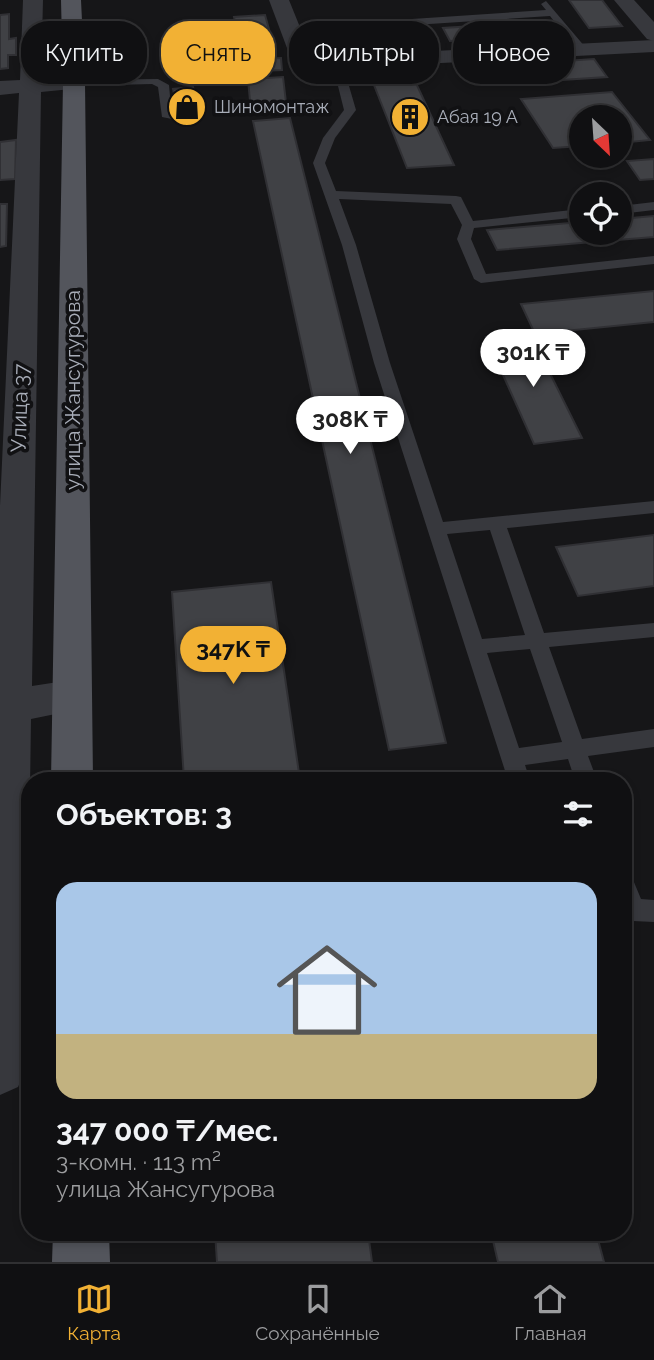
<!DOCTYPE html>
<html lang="ru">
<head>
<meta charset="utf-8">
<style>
	body { margin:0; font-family:Raleway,sans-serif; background:#19191b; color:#f1f3f6; height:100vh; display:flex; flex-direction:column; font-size:26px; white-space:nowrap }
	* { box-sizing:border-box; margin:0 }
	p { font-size:23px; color:#9c9d9f }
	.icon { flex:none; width:38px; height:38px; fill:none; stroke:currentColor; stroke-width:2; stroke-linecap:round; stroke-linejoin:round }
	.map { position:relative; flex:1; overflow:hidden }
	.side { position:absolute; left:21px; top:772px; width:611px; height:469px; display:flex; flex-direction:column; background:#101012; border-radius:28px; box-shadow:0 4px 10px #0003,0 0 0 2px #303032 }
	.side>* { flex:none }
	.hud { position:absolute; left:21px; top:21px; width:612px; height:63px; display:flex; gap:14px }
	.needle { width:46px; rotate:155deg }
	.fabs { position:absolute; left:569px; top:105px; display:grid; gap:14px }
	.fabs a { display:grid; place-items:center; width:63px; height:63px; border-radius:50%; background:#101012; box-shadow:0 4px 10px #0003,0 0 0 2px #303032; font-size:35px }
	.price { position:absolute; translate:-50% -60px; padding:0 16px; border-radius:24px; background:#fff; color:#222; font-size:23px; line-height:46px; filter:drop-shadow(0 2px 4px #0008) }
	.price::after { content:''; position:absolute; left:50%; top:42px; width:21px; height:16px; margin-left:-10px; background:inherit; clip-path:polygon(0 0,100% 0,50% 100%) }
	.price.active { background:#f2b134; color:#111 }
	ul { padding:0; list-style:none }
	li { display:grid; align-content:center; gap:14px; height:371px; padding:0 35px }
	li span { display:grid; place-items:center; height:217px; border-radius:21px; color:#555 }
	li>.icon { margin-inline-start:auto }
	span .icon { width:126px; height:126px; fill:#fffc; stroke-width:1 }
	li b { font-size:30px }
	h2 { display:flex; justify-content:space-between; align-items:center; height:84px; padding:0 35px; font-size:30px }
	.tag { padding:0 24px; border-radius:28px; background:#101012; box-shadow:0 4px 10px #0003,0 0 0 2px #303032; font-size:24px; line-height:63px }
	.tag.active { background:#f2b134; color:#111 }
	.dock { display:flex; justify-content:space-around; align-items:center; height:98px; border-top:2px solid #303032; background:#101012; font-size:19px; color:#9c9d9f }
	.dock a { display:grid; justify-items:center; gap:4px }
	.dock .active { color:#f2b134 }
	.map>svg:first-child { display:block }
</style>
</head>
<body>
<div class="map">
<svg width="654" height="1262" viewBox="0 0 654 1262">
	<rect width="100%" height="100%" fill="#161618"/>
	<path fill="#404145" stroke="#303034" stroke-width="2" d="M569 0H602L622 26 589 28Z
		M9 14V39L16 38V55H8V68L0 69V15Z
		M265 15 274 47 241 49 234 17Z
		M536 22 544 35 450 41 443 28Z
		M406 31 412 43 315 49 311 36Z
		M281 58 282 70 236 72 235 60Z
		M594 59 607 77 515 83 504 65Z
		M409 68 454 165 407 168 368 70Z
		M283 77 287 111 251 112 248 79Z
		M193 87 201 118 179 119 173 89Z
		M612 92 650 140 620 143V117H581V146L553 148 521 99Z
		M290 118 446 743 389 750 253 121Z
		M16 140 15 179 0 180V142Z
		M654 159V179L640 180 627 161Z
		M0 204H7L6 246 0 247Z
		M654 216V237L497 250 487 230 581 222V233H620V219Z
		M654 291V322L535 334 521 304Z
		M530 333 582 438 534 444 486 337Z
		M654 535V586L578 596 556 547Z
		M271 582 300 780H184L172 592Z
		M215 1232H368L372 1262H217Z
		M491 1232H596L604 1262H498Z"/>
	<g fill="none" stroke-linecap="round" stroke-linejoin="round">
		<path fill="#37383d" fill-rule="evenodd" d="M546 1 586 48V52H578L550 16 291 33 286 30 291 27 546 10 541 4Z
			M337 59 342 62 356 110 335 138 325 163 336 191 456 196 461 197 473 221 581 209V217L474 228 471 239 486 274 654 256V264L481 283 474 279 457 239 462 225 451 204 339 199 356 245 390 363 443 522 654 501V513L507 528 544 633 654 623V637L549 647 582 739 654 729V747L588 756 597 780H575L568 759 525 765 530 780H508L374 363 342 245 313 163 323 138 344 110 332 62ZM490 530 525 635 482 639 447 534ZM530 649 562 742 519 748 487 653Z
			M158 79 169 85 172 119 162 117 158 87 152 84 74 86 69 83 74 80Z
			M654 202V210L620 214V206Z
			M623 871 631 875 641 899 654 900V922L633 921 623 917Z"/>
		<path fill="#37383d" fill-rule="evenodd" d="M23 0H43L41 79 82 78 85 83 82 88 41 92 32 686 71 680 85 684 91 696 85 708 31 719 26 1069 18 1087 0 1095V506L19 93 0 95V81L20 80Z
			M269 0H289L312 57 654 40V52L304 70 296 69 293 64Z"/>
		<path fill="#37383d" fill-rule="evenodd" d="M614 0H634L654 22V41L647 39Z"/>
		<path fill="#53555c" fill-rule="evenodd" d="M61 0H81L85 83 93 780H51L63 83Z
			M53 1232H109L110 1262H52Z"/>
	</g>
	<defs>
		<symbol id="shop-disc" viewBox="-11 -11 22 22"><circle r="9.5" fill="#f2b134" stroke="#111113"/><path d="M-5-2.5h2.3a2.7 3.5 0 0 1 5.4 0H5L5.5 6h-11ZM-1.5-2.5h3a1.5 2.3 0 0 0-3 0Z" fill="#111"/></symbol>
		<symbol id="building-disc" viewBox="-11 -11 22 22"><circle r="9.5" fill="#f2b134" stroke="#111113"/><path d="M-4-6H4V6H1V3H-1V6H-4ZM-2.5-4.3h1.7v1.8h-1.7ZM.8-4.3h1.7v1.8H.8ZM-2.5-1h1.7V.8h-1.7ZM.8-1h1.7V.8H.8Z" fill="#111"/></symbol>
	</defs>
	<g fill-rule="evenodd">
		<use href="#shop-disc" x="165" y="85" width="44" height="44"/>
		<use href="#building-disc" x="388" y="95" width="44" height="44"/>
	</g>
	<g text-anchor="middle" stroke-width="7" stroke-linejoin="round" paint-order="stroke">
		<g font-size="18" fill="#a8adb8" stroke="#111113" text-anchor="start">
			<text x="214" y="113">Шиномонтаж</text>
			<text x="437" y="123">Абая 19 А</text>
		</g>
		<g font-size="21" fill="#a8adb8" stroke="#111113">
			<text transform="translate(73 390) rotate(-90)" y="7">улица Жансугурова</text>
			<text transform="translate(20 408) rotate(-88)" y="7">Улица 37</text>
		</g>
	</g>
</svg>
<div class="fabs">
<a><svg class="needle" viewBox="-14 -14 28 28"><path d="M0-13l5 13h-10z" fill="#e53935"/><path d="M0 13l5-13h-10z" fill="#9c9d9f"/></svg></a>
<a><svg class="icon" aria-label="locate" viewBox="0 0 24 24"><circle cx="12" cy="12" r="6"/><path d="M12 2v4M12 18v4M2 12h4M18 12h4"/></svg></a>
</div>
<b class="price" style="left:533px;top:389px">301K ₸</b>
<b class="price" style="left:350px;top:456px">308K ₸</b>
<b class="price active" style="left:233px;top:686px">347K ₸</b>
<div class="hud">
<a class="tag">Купить</a>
<a class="tag active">Снять</a>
<a class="tag">Фильтры</a>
<a class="tag">Новое</a>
</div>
<section class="side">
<h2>Объектов: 3<svg class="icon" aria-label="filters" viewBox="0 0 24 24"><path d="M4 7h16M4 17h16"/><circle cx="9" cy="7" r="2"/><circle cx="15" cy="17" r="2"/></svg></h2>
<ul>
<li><span style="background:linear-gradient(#a9c7e8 70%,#c2b280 0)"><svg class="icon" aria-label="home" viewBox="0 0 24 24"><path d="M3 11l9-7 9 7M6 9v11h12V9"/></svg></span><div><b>347 000 ₸/мес.</b><p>3-комн. · 113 m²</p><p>улица Жансугурова</p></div></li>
</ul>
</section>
</div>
<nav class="dock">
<a class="active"><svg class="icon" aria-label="map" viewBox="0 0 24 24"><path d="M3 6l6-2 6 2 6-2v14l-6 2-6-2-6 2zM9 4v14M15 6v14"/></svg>Карта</a>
<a><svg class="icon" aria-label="saved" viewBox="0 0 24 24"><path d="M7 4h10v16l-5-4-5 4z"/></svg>Сохранённые</a>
<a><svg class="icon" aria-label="home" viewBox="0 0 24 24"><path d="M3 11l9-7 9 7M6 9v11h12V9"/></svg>Главная</a>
</nav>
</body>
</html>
